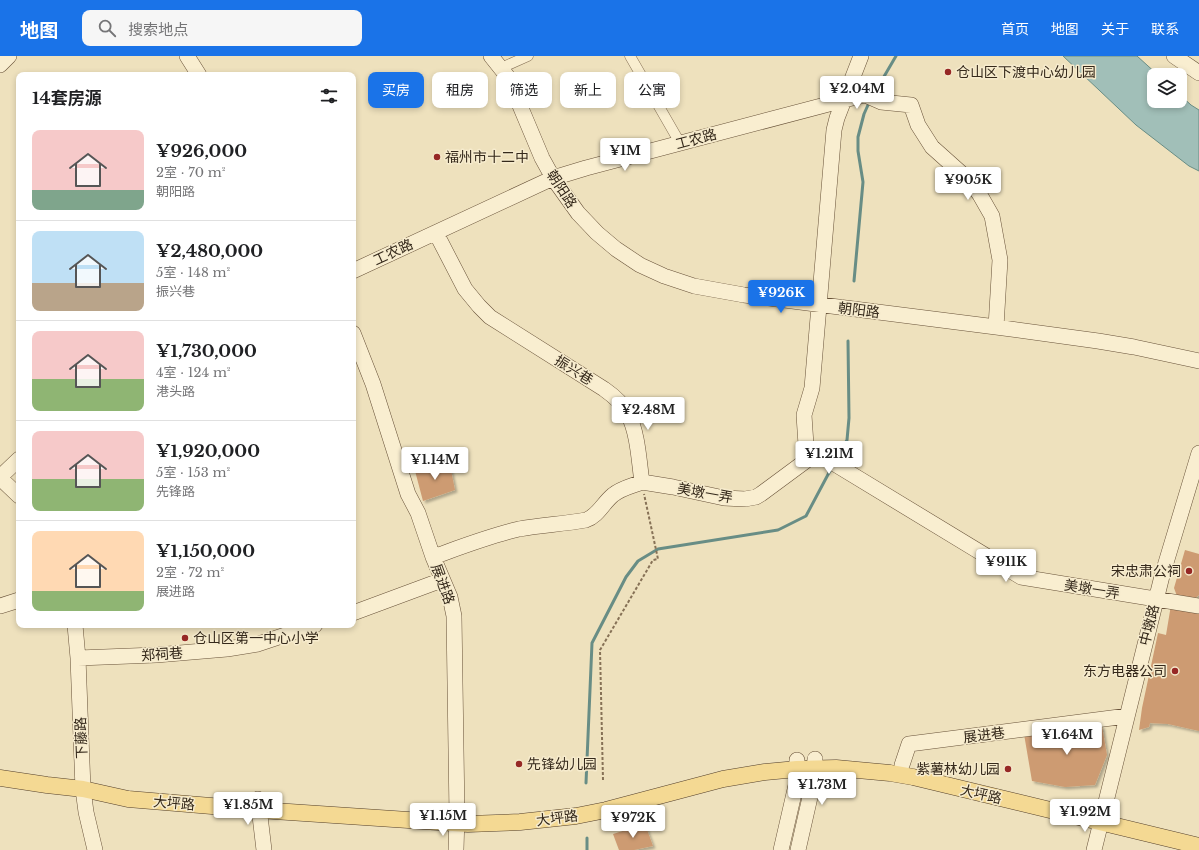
<!DOCTYPE html>
<html lang="zh">
<head>
<meta charset="utf-8">
<style>
	body { margin:0; font-family:"Libre Baskerville","Noto Sans SC",serif; background:#f6f6f6; color:#202124; height:100vh; display:flex; flex-direction:column; font-size:15px; white-space:nowrap }
	* { box-sizing:border-box; margin:0 }
	p { font-size:13px; color:#757577 }
	.icon { flex:none; width:22px; height:22px; fill:none; stroke:currentColor; stroke-width:2; stroke-linecap:round; stroke-linejoin:round }
	.map { position:relative; flex:1; overflow:hidden }
	.panel { position:absolute; left:16px; top:16px; width:340px; height:556px; display:flex; flex-direction:column; background:#fff; border-radius:8px; box-shadow:0 2px 6px #0003 }
	.panel>* { flex:none }
	.banner { position:absolute; left:368px; top:16px; width:380px; height:36px; display:flex; gap:8px }
	.controls { position:absolute; left:1147px; top:12px; display:grid; gap:8px }
	.controls a { display:grid; place-items:center; width:40px; height:40px; border-radius:8px; background:#fff; box-shadow:0 2px 6px #0003; font-size:20px }
	.price { position:absolute; translate:-50% -34px; padding:0 9px; border-radius:4px; background:#fff; color:#222; font-size:13px; line-height:26px; filter:drop-shadow(0 1px 2px #0008) }
	.price::after { content:''; position:absolute; left:50%; top:24px; width:12px; height:9px; margin-left:-6px; background:inherit; clip-path:polygon(0 0,100% 0,50% 100%) }
	.price.current { background:#1a73e8; color:#fff }
	ul { padding:0; list-style:none }
	li { display:flex; align-items:center; gap:12px; height:100px; padding:0 16px }
	li+li { border-top:1px solid #e0e0e0 }
	li span { display:grid; place-items:center; flex:none; width:112px; height:80px; border-radius:8px; color:#555 }
	li>.icon { margin-inline-start:auto }
	span .icon { width:48px; height:48px; fill:#fffc; stroke-width:1 }
	li b { font-size:17px }
	h2 { display:flex; justify-content:space-between; align-items:center; height:48px; padding:0 16px; font-size:17px }
	.chip { padding:0 14px; border-radius:8px; background:#fff; box-shadow:0 2px 6px #0003; font-size:14px; line-height:36px }
	.chip.current { background:#1a73e8; color:#fff }
	header { display:flex; align-items:center; gap:24px; box-sizing:border-box; height:56px; padding:0 20px; background:#1a73e8; color:#fff }
	header strong { font-size:19px }
	nav { display:flex; gap:22px; margin-inline-start:auto; font-size:14px }
	.search { width:280px; height:36px; background:#f6f6f6; display:flex; align-items:center; gap:10px; box-sizing:border-box; padding:0 14px; border-radius:8px; color:#757577; font-size:15px }
	.map>svg:first-child { display:block }
</style>
</head>
<body>
<header>
<strong>地图</strong>
<div class="search"><svg class="icon" aria-label="search" viewBox="0 0 24 24"><circle cx="10" cy="10" r="6"/><path d="M15 15l6 6"/></svg>搜索地点</div>
<nav><a>首页</a><a>地图</a><a>关于</a><a>联系</a></nav>
</header>
<div class="map">
<svg width="1199" height="794" viewBox="0 0 1199 794">
	<defs>
		<filter id="shadow"><feDropShadow dx="2.5" dy="2.5" stdDeviation="1" flood-color="#0004"/></filter>
	</defs>
	<rect width="100%" height="100%" fill="#eee1bd"/>
	<path fill="#a1bfb8" stroke="#688d85" d="M1063 0H1137L1158 19H1154V45H1180V39L1191 49 1199 54V115L1189 110 1136 69Z"/>
	<g fill="none" stroke-linecap="round" stroke-linejoin="round">
		<path stroke="#688d85" stroke-width="3" d="M875 36 896 0
			M854 225 863 126 858 95V81L864 58 868 49
			M836 404 847 384 849 362 848 285
			M586 727 592 587 626 521 638 505 658 493 778 474 806 460 832 411
			M587 794V782"/>
	</g>
	<path fill="#cd9b72" filter="url(#shadow)" d="M450 409 455 434 423 445 414 411Z
		M1185 494 1199 498V539L1193 544 1177 540 1174 532Z
		M1171 549 1199 554V675L1168 668 1150 667 1149 671 1139 674 1142 652 1158 577 1166 579Z
		M1102 670 1107 699 1095 729 1065 731 1032 725 1024 678Z
		M645 768 653 790 634 794H619L613 778Z"/>
	<g fill="none" stroke-linecap="round" stroke-linejoin="round">
		<defs>
			<path id="street" d="M630 0 680 87
				M501 12 528 0"/>
			<path id="secondary" d="M187 0 199 19
				M491 0 507 20 510 26 542 102 553 122 578 157 597 177 616 193 640 209 664 220 694 230 744 239 996 271 1098 285 1134 291 1199 305
				M1174 0 1199 17
				M0 9 9 0
				M353 215 553 122 586 112 844 44 861 0
				M353 277 373 328 408 438 418 457 433 501 450 541 454 560 457 759 456 794
				M807 404 804 359 812 332 834 74 837 62 844 44 865 39 881 46 911 49 918 69 932 91 970 125 980 139 992 160 1000 204 996 271
				M0 421 19 403
				M0 422 19 440
				M642 426 673 431 724 442 745 443 756 441 761 438 807 404 814 400 820 399 1021 521 1199 550
				M433 501C461 491 489 480 519 473 541 469 564 468 586 464 598 460 603 447 613 439 621 432 632 430 642 426 639 406 638 377 628 358 623 348 614 340 604 333L490 261 479 250 465 233 436 177
				M0 550 19 544
				M353 557 442 524
				M75 569 78 602 83 733 86 756 95 794
				M78 602 156 599 227 593 258 588 315 569
				M902 709 909 688 1127 660
				M258 743 264 794
				M781 794 796 729 797 704
				M798 794 813 728 815 703
				M1094 794 1162 520 1199 397"/>
			<path id="primary" d="M0 722 47 729 83 733 128 743 259 754 468 768 520 766 576 760 606 754 723 723 765 716 797 713 836 712 890 717 913 721 1199 790"/>
		</defs>
		<use href="#street" stroke="#867156" stroke-width="11"/>
		<use href="#secondary" stroke="#685239" stroke-width="16"/>
		<use href="#primary" stroke="#533f2b" stroke-width="17"/>
		<path stroke="#867156" stroke-width="2" stroke-dasharray="3 2" stroke-linecap="butt" d="M603 724 600 594 653 504 658 503 644 438"/>
		<use href="#street" stroke="#f9eed0" stroke-width="10"/>
		<use href="#secondary" stroke="#f9eed0" stroke-width="15"/>
		<use href="#primary" stroke="#f4d993" stroke-width="16"/>
	</g>
	<g fill="#962825" stroke="#f6ebcd" stroke-width="1.5">
		<circle cx="948" cy="16" r="4"/>
		<circle cx="437" cy="101" r="4"/>
		<circle cx="1189" cy="515" r="4"/>
		<circle cx="185" cy="582" r="4"/>
		<circle cx="1175" cy="615" r="4"/>
		<circle cx="519" cy="708" r="4"/>
		<circle cx="1008" cy="713" r="4"/>
	</g>
	<g text-anchor="middle" stroke-width="3" stroke-linejoin="round" paint-order="stroke">
		<g font-size="14" fill="#35291b" stroke="#f6ebcd" text-anchor="start">
			<text x="956" y="21">仓山区下渡中心幼儿园</text>
			<text x="445" y="106">福州市十二中</text>
			<text x="1181" y="520" text-anchor="end">宋忠肃公祠</text>
			<text x="193" y="587">仓山区第一中心小学</text>
			<text x="1167" y="620" text-anchor="end">东方电器公司</text>
			<text x="527" y="713">先锋幼儿园</text>
			<text x="1000" y="718" text-anchor="end">紫薯林幼儿园</text>
		</g>
		<g font-size="14" fill="#35291b" stroke="#f6ebcd">
			<text transform="translate(696 83) rotate(-15)" y="5">工农路</text>
			<text transform="translate(562 133) rotate(57)" y="5">朝阳路</text>
			<text transform="translate(393 196) rotate(-25)" y="5">工农路</text>
			<text transform="translate(859 254) rotate(7)" y="5">朝阳路</text>
			<text transform="translate(574 314) rotate(32)" y="5">振兴巷</text>
			<text transform="translate(705 437) rotate(10)" y="5">美墩一弄</text>
			<text transform="translate(443 528) rotate(70)" y="5">展进路</text>
			<text transform="translate(1092 533) rotate(9)" y="5">美墩一弄</text>
			<text transform="translate(1149 569) rotate(-76)" y="5">中墩路</text>
			<text transform="translate(162 598) rotate(-4)" y="5">郑祠巷</text>
			<text transform="translate(984 679) rotate(-7)" y="5">展进巷</text>
			<text transform="translate(81 682) rotate(-92)" y="5">下藤路</text>
			<text transform="translate(981 738) rotate(13)" y="5">大坪路</text>
			<text transform="translate(174 747) rotate(5)" y="5">大坪路</text>
			<text transform="translate(557 762) rotate(-7)" y="5">大坪路</text>
		</g>
	</g>
</svg>
<div class="controls">
<a><svg class="icon" aria-label="layers" viewBox="0 0 24 24"><path d="M12 4l9 5-9 5-9-5zM3 14l9 5 9-5"/></svg></a>
</div>
<b class="price" style="left:857px;top:54px">¥2.04M</b>
<b class="price" style="left:625px;top:116px">¥1M</b>
<b class="price" style="left:968px;top:145px">¥905K</b>
<b class="price current" style="left:781px;top:258px">¥926K</b>
<b class="price" style="left:648px;top:375px">¥2.48M</b>
<b class="price" style="left:829px;top:419px">¥1.21M</b>
<b class="price" style="left:435px;top:425px">¥1.14M</b>
<b class="price" style="left:1006px;top:527px">¥911K</b>
<b class="price" style="left:1067px;top:700px">¥1.64M</b>
<b class="price" style="left:822px;top:750px">¥1.73M</b>
<b class="price" style="left:248px;top:770px">¥1.85M</b>
<b class="price" style="left:1085px;top:777px">¥1.92M</b>
<b class="price" style="left:443px;top:781px">¥1.15M</b>
<b class="price" style="left:633px;top:783px">¥972K</b>
<div class="banner">
<a class="chip current">买房</a>
<a class="chip">租房</a>
<a class="chip">筛选</a>
<a class="chip">新上</a>
<a class="chip">公寓</a>
</div>
<section class="panel">
<h2>14套房源<svg class="icon" aria-label="filters" viewBox="0 0 24 24"><path d="M4 7h16M4 17h16"/><circle cx="9" cy="7" r="2"/><circle cx="15" cy="17" r="2"/></svg></h2>
<ul>
<li><span style="background:linear-gradient(#f6c9c9 75%,#7fa58c 0)"><svg class="icon" aria-label="home" viewBox="0 0 24 24"><path d="M3 11l9-7 9 7M6 9v11h12V9"/></svg></span><div><b>¥926,000</b><p>2室 · 70 m²</p><p>朝阳路</p></div></li>
<li><span style="background:linear-gradient(#bfe0f5 65%,#b9a48a 0)"><svg class="icon" aria-label="home" viewBox="0 0 24 24"><path d="M3 11l9-7 9 7M6 9v11h12V9"/></svg></span><div><b>¥2,480,000</b><p>5室 · 148 m²</p><p>振兴巷</p></div></li>
<li><span style="background:linear-gradient(#f6c9c9 60%,#8fb573 0)"><svg class="icon" aria-label="home" viewBox="0 0 24 24"><path d="M3 11l9-7 9 7M6 9v11h12V9"/></svg></span><div><b>¥1,730,000</b><p>4室 · 124 m²</p><p>港头路</p></div></li>
<li><span style="background:linear-gradient(#f6c9c9 60%,#8fb573 0)"><svg class="icon" aria-label="home" viewBox="0 0 24 24"><path d="M3 11l9-7 9 7M6 9v11h12V9"/></svg></span><div><b>¥1,920,000</b><p>5室 · 153 m²</p><p>先锋路</p></div></li>
<li><span style="background:linear-gradient(#ffd9b3 75%,#8fb573 0)"><svg class="icon" aria-label="home" viewBox="0 0 24 24"><path d="M3 11l9-7 9 7M6 9v11h12V9"/></svg></span><div><b>¥1,150,000</b><p>2室 · 72 m²</p><p>展进路</p></div></li>
</ul>
</section>
</div>
</body>
</html>
